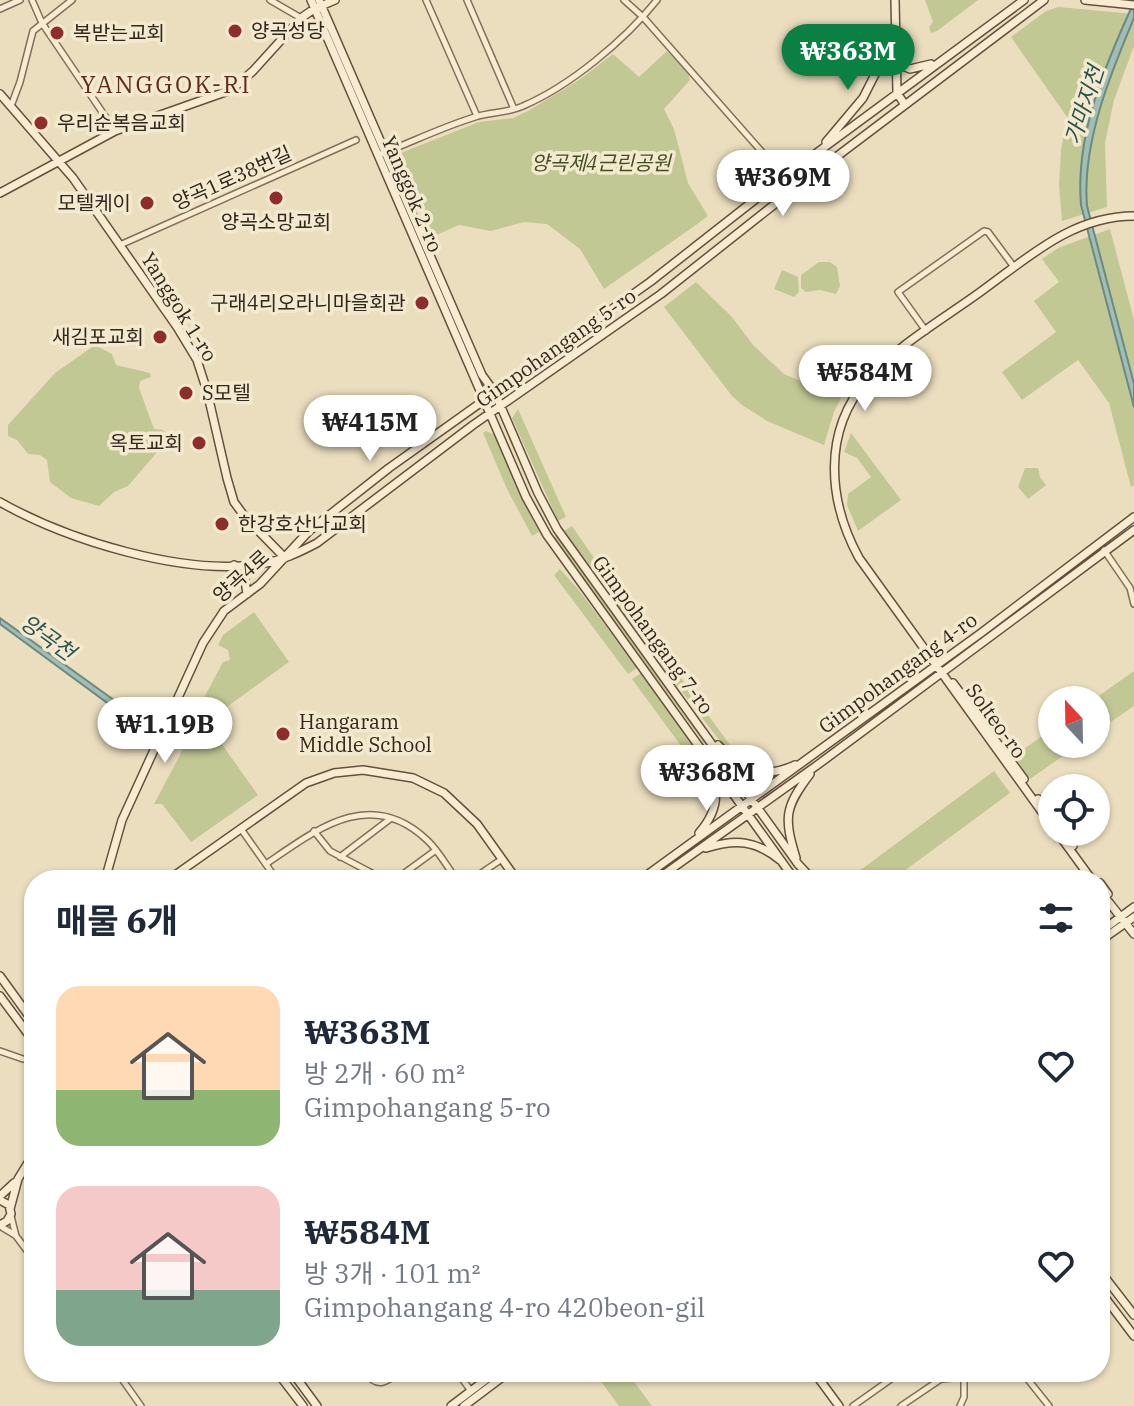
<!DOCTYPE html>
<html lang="ko">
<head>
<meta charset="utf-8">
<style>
	body { margin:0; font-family:"IBM Plex Serif","Noto Sans KR",serif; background:#f6f6f7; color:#1f2937; height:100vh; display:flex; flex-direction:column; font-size:30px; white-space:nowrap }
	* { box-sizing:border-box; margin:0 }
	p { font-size:26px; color:#747a83 }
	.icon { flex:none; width:44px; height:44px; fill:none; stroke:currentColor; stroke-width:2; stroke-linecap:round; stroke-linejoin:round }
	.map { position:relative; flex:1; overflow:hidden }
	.details { position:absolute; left:24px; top:870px; width:1086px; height:512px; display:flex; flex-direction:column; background:#fff; border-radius:32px; box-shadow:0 2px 6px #0004 }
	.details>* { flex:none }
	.needle { width:52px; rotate:338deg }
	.buttons { position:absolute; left:1038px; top:686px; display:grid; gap:16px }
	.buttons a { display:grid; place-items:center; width:72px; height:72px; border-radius:50%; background:#fff; box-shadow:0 2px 6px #0004; font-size:40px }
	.price { position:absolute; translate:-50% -68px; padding:0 18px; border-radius:28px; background:#fff; color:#222; font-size:26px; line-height:52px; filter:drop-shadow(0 2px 4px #0008) }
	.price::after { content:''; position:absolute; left:50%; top:48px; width:24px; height:18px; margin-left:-12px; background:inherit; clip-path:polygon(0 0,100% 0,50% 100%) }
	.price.active { background:#0b8043; color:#fff }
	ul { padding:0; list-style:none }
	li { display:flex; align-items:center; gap:24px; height:200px; padding:0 32px }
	li span { display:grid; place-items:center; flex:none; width:224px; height:160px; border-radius:24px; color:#555 }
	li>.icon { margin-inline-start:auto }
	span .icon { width:96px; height:96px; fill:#fffc; stroke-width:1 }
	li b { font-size:34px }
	h2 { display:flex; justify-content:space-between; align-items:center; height:96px; padding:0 32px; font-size:34px }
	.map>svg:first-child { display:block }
</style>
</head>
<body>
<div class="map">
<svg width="1134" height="1406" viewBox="0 0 1134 1406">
	<rect width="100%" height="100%" fill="#ebdebf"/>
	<path fill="#c2c894" d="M925 0H978L937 31 931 33 929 27 933 22Z
		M1058 7 1134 14V46L1114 100 1105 143 1107 207 1062 221 1059 185 1061 150 1067 117 1011 37 1046 11Z
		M667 51 688 73 690 80 664 109 674 129 688 183 708 216 696 225 604 289 580 249 547 224 524 222 491 231 459 225 434 236 399 157 403 152 479 122 513 118 528 111 579 80 613 54 639 77Z
		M1110 229 1134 320V485L1131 487 1109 403 1078 360 1022 400 1002 372 1056 332 1034 301 1059 282 1042 259 1058 248Z
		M819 262H830L837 267 840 286 836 294 820 290 806 292 801 288V275Z
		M782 270 798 277 799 292 794 297 774 289Z
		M696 282 732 317 753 345 784 374 841 398 834 412 824 445 767 421 742 405 732 396 664 307Z
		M95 345 112 354 116 365 150 373 151 377 140 381 139 388 154 429 163 430 168 435 164 444 128 486 114 492 99 506 71 498 50 482 47 460 40 455 28 454 17 440 8 436V425L55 373Z
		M518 409 566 517 558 521 512 418Z
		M486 431 495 435 522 499 539 532 532 536 507 489 483 433Z
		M851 433 901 500 858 531 847 505 848 494 871 477 857 458 844 452Z
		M1025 468H1038L1040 477 1046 485 1028 499 1018 487Z
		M572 526 603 571 597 575 564 531Z
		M557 536 704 740V743L560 549 553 537Z
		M560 569 578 589 637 668 628 674 554 575Z
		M612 584 661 651 655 655 611 598 607 587Z
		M254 612 289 662 206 722 258 795 191 842 162 804H154L180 755 197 711 223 662 230 660 228 650 218 645 223 635Z
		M665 656 738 756 734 759 658 661Z
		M1134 671V706L1096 732V700H1093Z
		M641 673C666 707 697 743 711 783L709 784 632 679Z
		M1052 729V744H1080L1030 779 1014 756Z
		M994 771 1010 793 892 880H847Z
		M594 1372H627L652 1406H619Z"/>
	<path fill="#a2bdb5" stroke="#6a8a82" stroke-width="2" d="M1134 2V18C1110 75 1082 143 1087 206L1134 384V407L1081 205C1075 135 1105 65 1134 2Z
		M0 618 157 731 152 742 148 733 0 624Z"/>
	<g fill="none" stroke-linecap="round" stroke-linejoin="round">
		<defs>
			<path id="street" d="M32 0 42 23 115 131
				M270 0 301 18
				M426 0 477 116
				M467 0 514 109
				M624 0 643 17 784 177
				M0 9 20 0
				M11 106 20 82 33 31 72 0
				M378 155C410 143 442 127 475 117 491 112 508 113 523 106 570 86 625 40 657 0
				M120 245 356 140
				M926 331 898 292 984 231 988 232 1014 267
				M1104 550 1130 588 1134 604
				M241 829 277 880
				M314 831 330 851 385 880
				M340 857 390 819
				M266 864C316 830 370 786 427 840 439 851 447 867 457 880
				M395 880 436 850
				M471 880 502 859
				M0 1051 23 1059
				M11 1216 16 1236 34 1260
				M0 1226 15 1235
				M117 1372 141 1406
				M365 1372C377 1389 385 1383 400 1372
				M457 1372 471 1391
				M1022 1372 1049 1406
				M853 1406 901 1372
				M901 1406 941 1379 964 1377
				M960 1406 964 1397V1372"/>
			<path id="secondary" d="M311 0 526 497 547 535 795 880
				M319 0 482 375 495 393 538 493 557 529 798 864 813 880
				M895 0 897 93 905 105
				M1085 0 1134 5
				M898 53 903 66 910 69 931 64
				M0 94 73 178 177 327 197 360 207 391 227 478 234 502 245 517 285 558
				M826 142 863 98 894 37
				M0 193 115 131 231 90 253 71 301 18 314 9 335 0
				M0 502C67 540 183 576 260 564 281 561 298 553 317 543L473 425 661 294 799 185 1044 0
				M234 565 245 581 247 594
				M953 683 1024 779
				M718 745C742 771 762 780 795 765
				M1038 799 1052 817
				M1052 826 859 558C828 501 822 432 867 380 898 344 945 318 983 290 1030 256 1073 216 1134 216
				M1057 832 1092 880
				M1063 832 1073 846
				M699 833C724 804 717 785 702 753
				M706 848C736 839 755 840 780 860
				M796 858C784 818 784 808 810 774
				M105 880 122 820 203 643 224 611 260 584 309 531 389 468 650 282 784 177 1024 0
				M168 880 306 783 334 773 363 770 413 778 444 793 477 824 517 880
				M640 880 981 633 1134 517
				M656 880 816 766 1134 530
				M1100 883 1108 894
				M1100 891 1134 934
				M1100 932 1134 907
				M1100 941 1134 917
				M0 976 34 1023
				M0 996 34 1042
				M0 1196 14 1183
				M0 1200 9 1205 11 1214 7 1221 0 1225
				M10 1209 18 1179 34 1153
				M1100 1271 1134 1315
				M1100 1291 1134 1336
				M277 1372 303 1406
				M292 1372 317 1406
				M814 1372 839 1406
				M451 1406 496 1372
				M464 1406 509 1372"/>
		</defs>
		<use href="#street" stroke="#836f59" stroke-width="8"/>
		<use href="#secondary" stroke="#65503c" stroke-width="10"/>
		<use href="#street" stroke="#f7ecd2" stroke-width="5"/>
		<use href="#secondary" stroke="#f7ecd2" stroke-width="7"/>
	</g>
	<g fill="#8f2c2c" stroke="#f3e9ce" stroke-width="3">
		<circle cx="235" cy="31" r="8"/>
		<circle cx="57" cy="33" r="8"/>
		<circle cx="41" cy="123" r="8"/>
		<circle cx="276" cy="198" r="8"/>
		<circle cx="147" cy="203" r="8"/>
		<circle cx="422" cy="303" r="8"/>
		<circle cx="160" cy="337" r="8"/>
		<circle cx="186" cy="393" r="8"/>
		<circle cx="199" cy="443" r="8"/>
		<circle cx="222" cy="524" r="8"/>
		<circle cx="283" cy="734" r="8"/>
	</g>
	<g text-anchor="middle" stroke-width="7" stroke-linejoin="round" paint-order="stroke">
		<g font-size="20" fill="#33271c" stroke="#f3e9ce" text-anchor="start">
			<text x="251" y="38">양곡성당</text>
			<text x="73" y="40">복받는교회</text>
			<text x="57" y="130">우리순복음교회</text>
			<text x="131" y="210" text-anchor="end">모텔케이</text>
			<text x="276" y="229" text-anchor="middle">양곡소망교회</text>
			<text x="406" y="310" text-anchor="end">구래4리오라니마을회관</text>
			<text x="144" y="344" text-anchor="end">새김포교회</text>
			<text x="202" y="400">S모텔</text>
			<text x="183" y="450" text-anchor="end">옥토교회</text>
			<text x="238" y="531">한강호산나교회</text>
			<text x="299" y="729">Hangaram<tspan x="299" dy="23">Middle School</tspan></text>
		</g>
		<g font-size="20" font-style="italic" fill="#444f24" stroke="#f3e9ce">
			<text x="601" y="170">양곡제4근린공원</text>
		</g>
		<g font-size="20" fill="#33271c" stroke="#f3e9ce">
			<text transform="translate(232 178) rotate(-24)" y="7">양곡1로38번길</text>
			<text transform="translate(412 194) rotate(67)" y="7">Yanggok 2-ro</text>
			<text transform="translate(179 307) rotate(58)" y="7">Yanggok 1-ro</text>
			<text transform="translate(556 348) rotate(-35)" y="7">Gimpohangang 5-ro</text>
			<text transform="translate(241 576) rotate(-42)" y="7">양곡4로</text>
			<text transform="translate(653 635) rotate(54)" y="7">Gimpohangang 7-ro</text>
			<text transform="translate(898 673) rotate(-36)" y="7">Gimpohangang 4-ro</text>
			<text transform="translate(996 721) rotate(54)" y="7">Solteo-ro</text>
		</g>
		<g font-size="22" font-style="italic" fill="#2c5250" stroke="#f3e9ce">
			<text transform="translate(1084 105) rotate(-72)" y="8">가마지천</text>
			<text transform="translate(48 637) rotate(36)" y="8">양곡천</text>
		</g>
		<g font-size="24" letter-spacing="2" fill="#5e2c1e" stroke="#f3e9ce">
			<text x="166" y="93">YANGGOK-RI</text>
		</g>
	</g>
</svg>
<div class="buttons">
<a><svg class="needle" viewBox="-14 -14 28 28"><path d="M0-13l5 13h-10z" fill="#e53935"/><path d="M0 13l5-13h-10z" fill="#747a83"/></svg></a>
<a><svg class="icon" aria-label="locate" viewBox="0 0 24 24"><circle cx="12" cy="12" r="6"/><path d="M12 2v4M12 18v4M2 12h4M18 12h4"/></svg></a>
</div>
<b class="price active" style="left:848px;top:92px">₩363M</b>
<b class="price" style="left:783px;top:218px">₩369M</b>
<b class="price" style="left:865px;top:413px">₩584M</b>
<b class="price" style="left:370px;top:463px">₩415M</b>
<b class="price" style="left:165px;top:765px">₩1.19B</b>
<b class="price" style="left:707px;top:813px">₩368M</b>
<section class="details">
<h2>매물 6개<svg class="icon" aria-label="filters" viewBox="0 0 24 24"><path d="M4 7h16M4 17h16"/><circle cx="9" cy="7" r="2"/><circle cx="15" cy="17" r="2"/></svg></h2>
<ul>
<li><span style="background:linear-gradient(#ffd9b3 65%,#8fb573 0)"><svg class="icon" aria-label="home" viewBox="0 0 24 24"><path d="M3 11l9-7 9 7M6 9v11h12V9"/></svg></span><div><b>₩363M</b><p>방 2개 · 60 m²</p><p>Gimpohangang 5-ro</p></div><svg class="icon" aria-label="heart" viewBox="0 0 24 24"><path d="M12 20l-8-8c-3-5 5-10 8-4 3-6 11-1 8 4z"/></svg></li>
<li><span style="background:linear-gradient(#f6c9c9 65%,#7fa58c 0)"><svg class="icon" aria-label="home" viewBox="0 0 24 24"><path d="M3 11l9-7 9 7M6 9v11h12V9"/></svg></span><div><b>₩584M</b><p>방 3개 · 101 m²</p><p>Gimpohangang 4-ro 420beon-gil</p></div><svg class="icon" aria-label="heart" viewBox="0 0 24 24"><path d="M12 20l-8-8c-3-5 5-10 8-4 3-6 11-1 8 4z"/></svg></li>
</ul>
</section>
</div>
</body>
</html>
